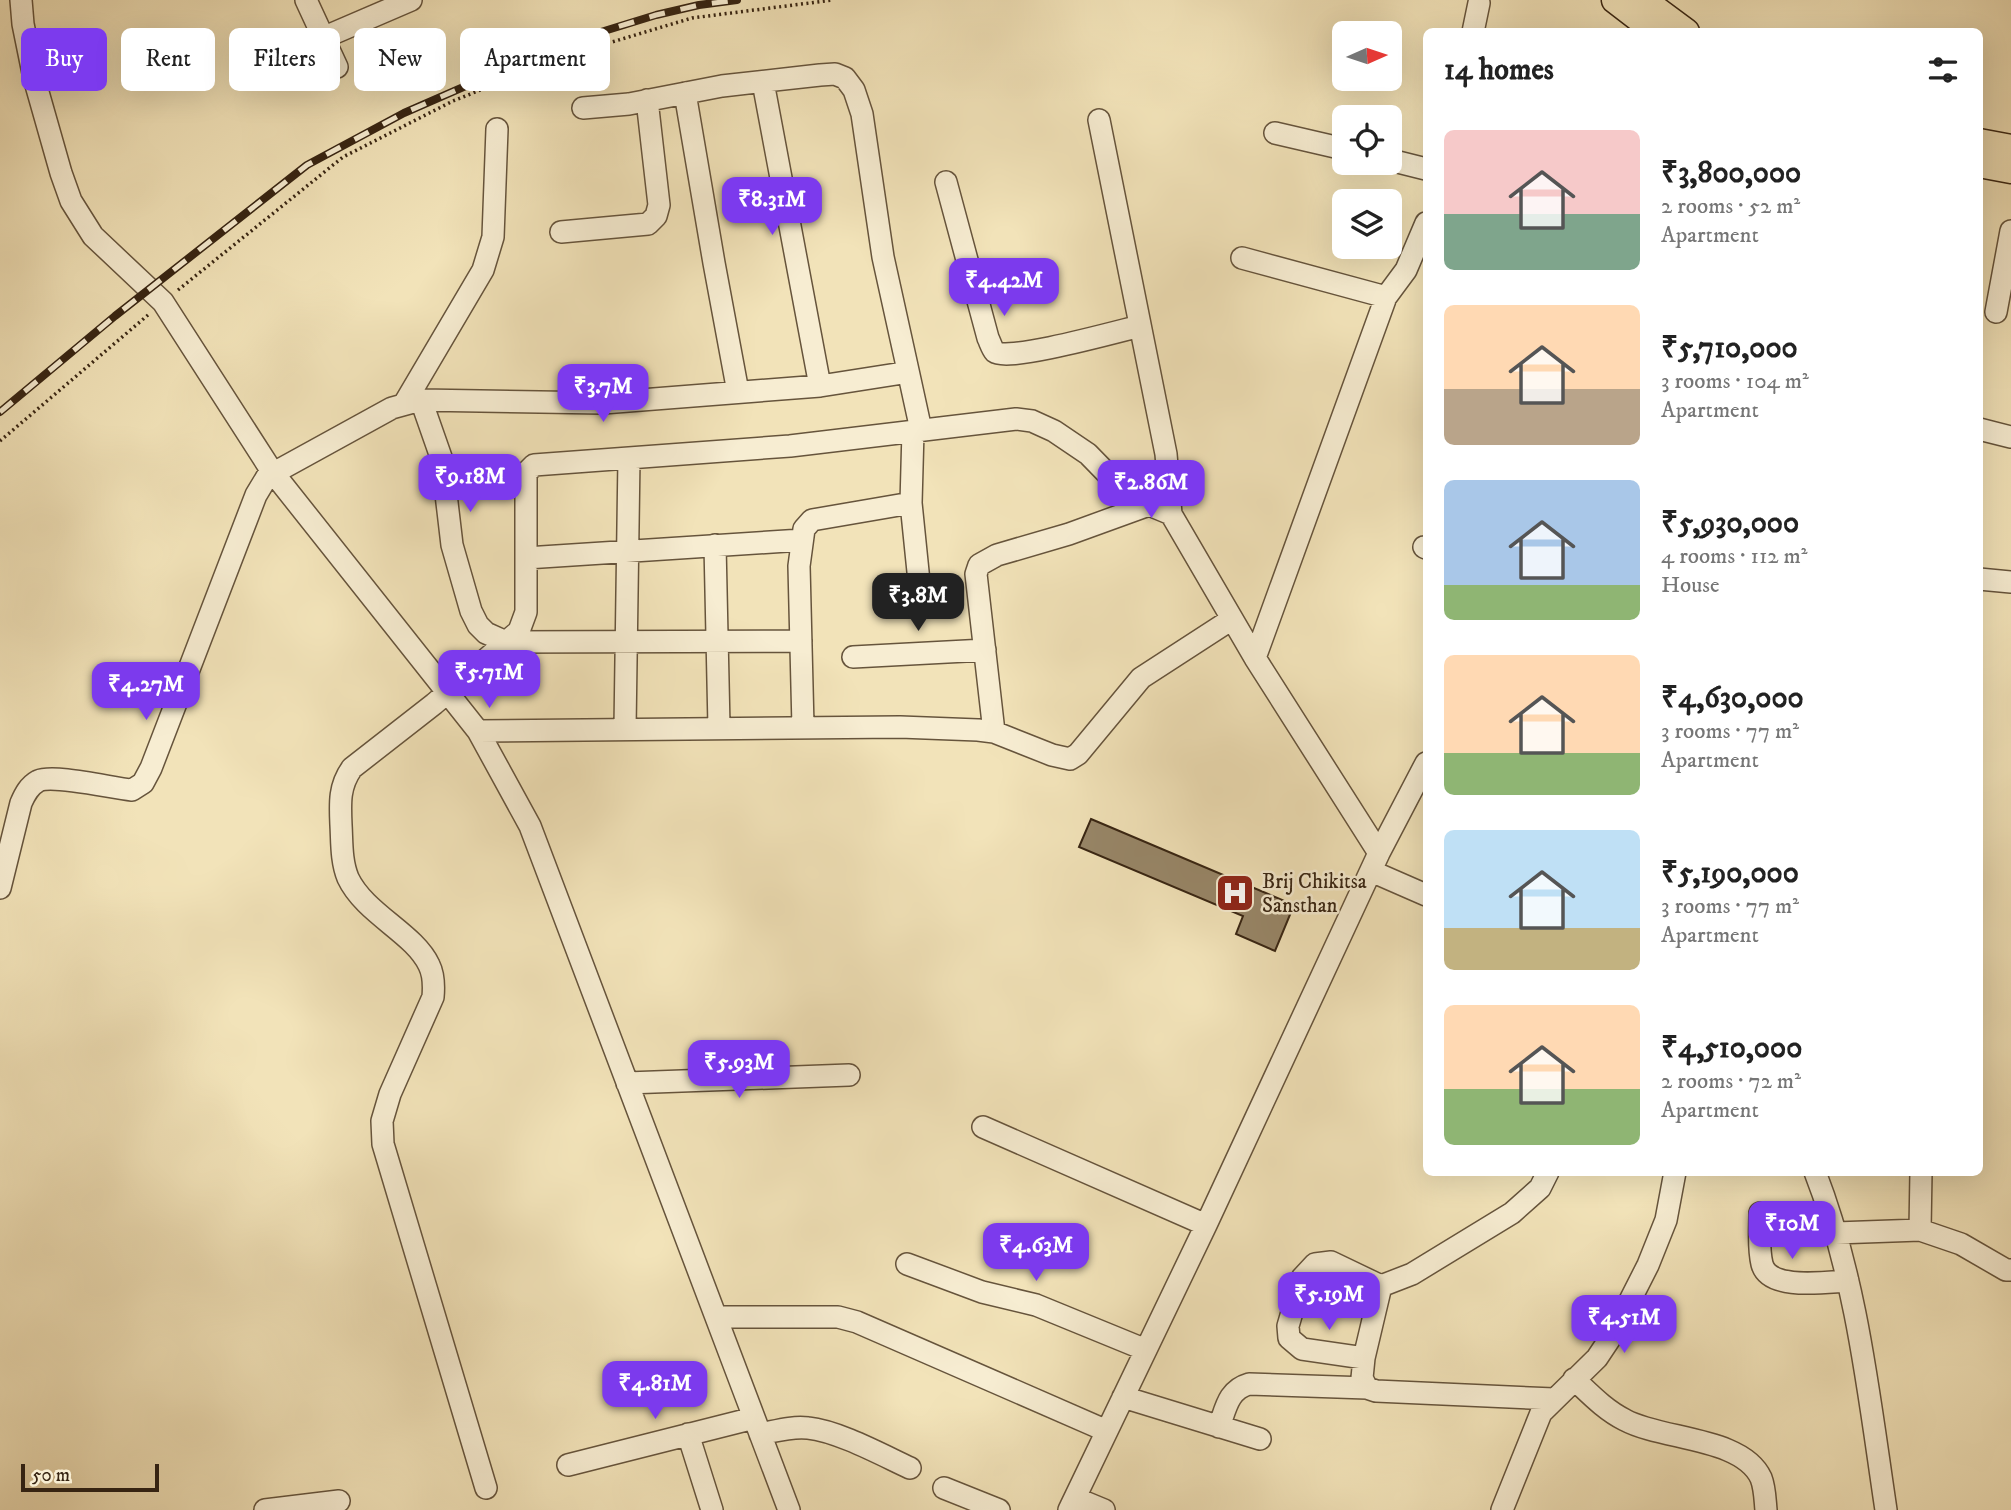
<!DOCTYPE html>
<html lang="en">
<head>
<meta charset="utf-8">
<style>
	body { margin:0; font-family:"IM FELL DW Pica",serif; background:#f2f2f2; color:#222; height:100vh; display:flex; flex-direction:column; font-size:26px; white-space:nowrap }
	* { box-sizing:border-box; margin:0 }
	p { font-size:23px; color:#767676 }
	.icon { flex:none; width:38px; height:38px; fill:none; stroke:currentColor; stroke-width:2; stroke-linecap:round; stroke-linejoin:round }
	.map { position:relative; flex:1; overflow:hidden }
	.drawer { position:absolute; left:1423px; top:28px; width:560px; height:1148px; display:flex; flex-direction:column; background:#fff; border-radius:10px; box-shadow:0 7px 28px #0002 }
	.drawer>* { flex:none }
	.banner { position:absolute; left:21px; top:28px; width:665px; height:63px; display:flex; gap:14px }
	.needle { width:46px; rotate:87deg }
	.tools { position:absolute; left:1332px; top:21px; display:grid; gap:14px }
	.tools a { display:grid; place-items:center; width:70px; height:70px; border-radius:10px; background:#fff; box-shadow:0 7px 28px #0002; font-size:35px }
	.scale { position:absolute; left:21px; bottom:18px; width:138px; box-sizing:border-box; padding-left:7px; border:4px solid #372412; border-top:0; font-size:19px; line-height:24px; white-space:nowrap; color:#372412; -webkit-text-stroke:5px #f7edd2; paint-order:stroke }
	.price { position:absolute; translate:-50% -60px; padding:0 16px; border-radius:14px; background:#7c3aed; color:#fff; font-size:23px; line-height:46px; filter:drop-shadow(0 2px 4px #0008) }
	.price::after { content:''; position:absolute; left:50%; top:42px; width:21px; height:16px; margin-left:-10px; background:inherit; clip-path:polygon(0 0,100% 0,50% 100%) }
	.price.selected { background:#222; color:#fff }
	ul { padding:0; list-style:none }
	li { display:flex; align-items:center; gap:21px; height:175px; padding:0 21px }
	li span { display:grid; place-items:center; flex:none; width:196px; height:140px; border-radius:10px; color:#555 }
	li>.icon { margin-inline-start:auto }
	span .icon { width:84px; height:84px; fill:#fffc; stroke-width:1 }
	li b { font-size:30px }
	h2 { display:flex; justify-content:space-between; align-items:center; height:84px; padding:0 21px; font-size:30px }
	.tag { padding:0 24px; border-radius:10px; background:#fff; box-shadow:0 7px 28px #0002; font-size:24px; line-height:63px }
	.tag.selected { background:#7c3aed; color:#fff }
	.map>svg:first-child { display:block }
</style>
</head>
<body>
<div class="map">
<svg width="2011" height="1510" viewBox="0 0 2011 1510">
	<rect width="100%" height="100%" fill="#f2e3b9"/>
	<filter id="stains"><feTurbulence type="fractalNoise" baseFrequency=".00286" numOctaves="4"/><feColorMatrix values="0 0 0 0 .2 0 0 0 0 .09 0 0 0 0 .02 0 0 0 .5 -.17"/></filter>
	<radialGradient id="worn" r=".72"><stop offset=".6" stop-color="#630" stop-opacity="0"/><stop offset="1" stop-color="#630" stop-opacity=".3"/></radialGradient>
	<path fill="#988769" stroke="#372412" stroke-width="2" d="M1091 819 1294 905 1275 951 1236 934 1243 916 1079 847Z"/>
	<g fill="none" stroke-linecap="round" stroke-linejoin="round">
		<defs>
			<path id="minor" d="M21 0 23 24 34 78 61 173 71 201 93 236 163 302 271 470 478 731 530 826 789 1510
				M306 0 337 67
				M1473 32 1479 3
				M325 37 411 0
				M763 82 820 386
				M685 93 714 263 738 392
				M583 108 629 104 722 86 820 75 835 74 845 78 854 90 862 114 883 257 909 375
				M1099 120 1166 454 1171 514 1255 658 1379 853
				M1275 133 1344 149
				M1390 160 1426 169
				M946 182 988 338C990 342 992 349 995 352 1008 362 1119 331 1140 326
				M561 232 648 224 656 216 659 205 647 100
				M1242 258 1386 297
				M1996 312 2011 231
				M421 400 442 460 452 545 471 611 478 625 486 633 506 642 801 641
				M404 404 483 270 493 237 497 129
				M1979 429 2011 437
				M913 431 911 503 921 601
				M274 475 281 469 392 408 421 400 603 403 820 386 903 373 909 375 921 430
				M715 545 719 727
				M1424 547 1426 548
				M526 558 802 540
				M1979 579 2011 582
				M853 657 985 650
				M1255 658 1386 297 1406 270 1426 223
				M803 727 799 566 804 529 812 520 911 503
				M625 728 629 458
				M478 731 900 727 978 730 994 732 1052 755 1070 759 1078 754 1141 678 1232 619
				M994 732 976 574 979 565 997 555 1069 534 1149 505
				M1371 871 1426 895
				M0 888 21 803C25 794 29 786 38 781 54 774 111 788 132 790L143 783 151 768 256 495 271 470
				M627 1083 849 1075
				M983 1127 1206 1225
				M1815 1172C1857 1280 1869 1397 1886 1510
				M1760 1213C1760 1229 1758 1248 1762 1264 1769 1291 1826 1282 1848 1281
				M1920 1230 1921 1172
				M1836 1233 1920 1230 1961 1244 2006 1270H2011
				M907 1264 982 1292 1036 1305 1146 1350
				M1381 1286 1364 1358 1302 1349 1289 1338 1288 1326 1302 1278 1315 1264 1331 1262 1381 1286 1412 1274 1512 1213 1540 1188 1548 1172
				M717 1317H838L857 1322 1107 1431
				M1364 1358 1362 1378 1367 1388 1376 1391 1554 1399
				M1574 1379C1590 1394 1605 1410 1625 1420 1662 1440 1742 1437 1761 1478 1765 1488 1765 1500 1766 1510
				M1123 1397 1260 1439
				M1219 1427C1226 1408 1228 1390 1249 1384L1367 1388
				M688 1434 712 1510
				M760 1434C776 1431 792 1426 808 1428 838 1431 882 1455 910 1468
				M568 1465 754 1418
				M486 1488 383 1144 382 1121 390 1094 433 997C434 986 434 975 429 965 414 933 365 914 348 878 341 861 342 842 341 825 340 803 339 786 352 768L434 704 506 642 519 631 526 612V473L534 465 790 446 1016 419 1032 421 1054 431 1088 454 1130 497 1171 514
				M944 1488 999 1510
				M1075 1498 1104 1510
				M265 1510 339 1501
				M1069 1510 1206 1225 1379 853 1426 763
				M1502 1510 1541 1413 1597 1358 1613 1334 1648 1265 1666 1220 1675 1172"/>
			<path id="major" d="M1615 0 1654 30
				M1643 0 1686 32
				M1979 142 2011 148
				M1979 164 2011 170"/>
		</defs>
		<use href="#minor" stroke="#66543c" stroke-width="24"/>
		<use href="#major" stroke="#372412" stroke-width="29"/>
		<path stroke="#372412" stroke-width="3.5" stroke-dasharray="2 3.5" stroke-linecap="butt" d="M178 290 343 157 453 101 562 57 692 18 833 0
			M0 441 148 315"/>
		<use href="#minor" stroke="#f7edd2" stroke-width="21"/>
		<use href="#major" stroke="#f2e3b9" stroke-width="26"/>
		<defs>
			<path id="rail" d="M0 412 115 316 307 165 404 113 562 44 656 15 699 5 737 0"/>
		</defs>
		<use href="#rail" stroke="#372412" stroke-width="8"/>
		<use href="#rail" stroke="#f7edd2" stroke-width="5" stroke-dasharray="16" stroke-linecap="butt"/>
	</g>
	<defs>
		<symbol id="hospital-square" viewBox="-11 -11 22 22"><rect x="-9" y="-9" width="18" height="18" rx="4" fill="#8f2418" stroke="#f7edd2"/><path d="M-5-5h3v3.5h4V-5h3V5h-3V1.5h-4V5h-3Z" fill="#fff"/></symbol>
	</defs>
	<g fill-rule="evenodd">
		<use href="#hospital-square" x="1213" y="871" width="44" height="44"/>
	</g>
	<g text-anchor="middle" stroke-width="5" stroke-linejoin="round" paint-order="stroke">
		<g font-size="21" fill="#372412" stroke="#f7edd2" text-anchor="start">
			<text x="1262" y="888">Brij Chikitsa<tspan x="1262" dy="24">Sansthan</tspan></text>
		</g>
	</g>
	<rect width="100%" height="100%" filter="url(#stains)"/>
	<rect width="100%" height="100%" fill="url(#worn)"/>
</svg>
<div class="tools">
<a><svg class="needle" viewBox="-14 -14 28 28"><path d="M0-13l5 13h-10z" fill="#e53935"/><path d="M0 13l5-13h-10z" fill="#767676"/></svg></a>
<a><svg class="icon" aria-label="locate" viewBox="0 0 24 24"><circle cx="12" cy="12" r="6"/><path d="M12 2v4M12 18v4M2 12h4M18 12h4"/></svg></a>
<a><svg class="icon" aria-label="layers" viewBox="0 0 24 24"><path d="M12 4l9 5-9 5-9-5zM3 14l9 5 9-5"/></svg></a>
</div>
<div class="scale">50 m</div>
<b class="price" style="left:772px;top:237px">₹8.31M</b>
<b class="price" style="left:1004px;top:318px">₹4.42M</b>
<b class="price" style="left:603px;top:424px">₹3.7M</b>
<b class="price" style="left:470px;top:514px">₹9.18M</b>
<b class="price" style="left:1151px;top:520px">₹2.86M</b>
<b class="price selected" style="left:918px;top:633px">₹3.8M</b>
<b class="price" style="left:489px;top:710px">₹5.71M</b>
<b class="price" style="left:146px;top:722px">₹4.27M</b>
<b class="price" style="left:739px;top:1100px">₹5.93M</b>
<b class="price" style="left:1792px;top:1261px">₹10M</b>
<b class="price" style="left:1036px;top:1283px">₹4.63M</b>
<b class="price" style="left:1329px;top:1332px">₹5.19M</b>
<b class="price" style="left:1624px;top:1355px">₹4.51M</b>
<b class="price" style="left:655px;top:1421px">₹4.81M</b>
<div class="banner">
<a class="tag selected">Buy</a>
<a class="tag">Rent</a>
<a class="tag">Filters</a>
<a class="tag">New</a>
<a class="tag">Apartment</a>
</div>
<section class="drawer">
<h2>14 homes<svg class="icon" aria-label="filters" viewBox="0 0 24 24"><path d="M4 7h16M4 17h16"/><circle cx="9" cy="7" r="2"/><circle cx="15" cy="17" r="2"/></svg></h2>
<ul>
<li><span style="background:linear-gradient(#f6c9c9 60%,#7fa58c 0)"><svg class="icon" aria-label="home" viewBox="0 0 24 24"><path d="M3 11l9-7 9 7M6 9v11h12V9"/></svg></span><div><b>₹3,800,000</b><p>2 rooms · 52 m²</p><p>Apartment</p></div></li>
<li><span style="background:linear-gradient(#ffd9b3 60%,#b9a48a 0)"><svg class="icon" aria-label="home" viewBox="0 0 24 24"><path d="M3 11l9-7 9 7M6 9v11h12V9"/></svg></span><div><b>₹5,710,000</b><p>3 rooms · 104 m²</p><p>Apartment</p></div></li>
<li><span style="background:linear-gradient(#a9c7e8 75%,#8fb573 0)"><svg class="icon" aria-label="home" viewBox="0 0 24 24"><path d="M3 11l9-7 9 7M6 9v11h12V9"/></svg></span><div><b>₹5,930,000</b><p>4 rooms · 112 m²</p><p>House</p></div></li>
<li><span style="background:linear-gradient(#ffd9b3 70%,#8fb573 0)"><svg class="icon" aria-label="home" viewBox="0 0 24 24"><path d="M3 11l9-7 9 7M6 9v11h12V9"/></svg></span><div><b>₹4,630,000</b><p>3 rooms · 77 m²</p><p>Apartment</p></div></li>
<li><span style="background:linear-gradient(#bfe0f5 70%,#c2b280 0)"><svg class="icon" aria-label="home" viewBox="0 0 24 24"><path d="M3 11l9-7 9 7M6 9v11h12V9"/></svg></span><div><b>₹5,190,000</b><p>3 rooms · 77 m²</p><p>Apartment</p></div></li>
<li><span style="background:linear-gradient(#ffd9b3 60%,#8fb573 0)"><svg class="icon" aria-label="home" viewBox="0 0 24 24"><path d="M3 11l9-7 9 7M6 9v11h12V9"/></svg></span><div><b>₹4,510,000</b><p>2 rooms · 72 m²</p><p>Apartment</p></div></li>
</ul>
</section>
</div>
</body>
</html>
